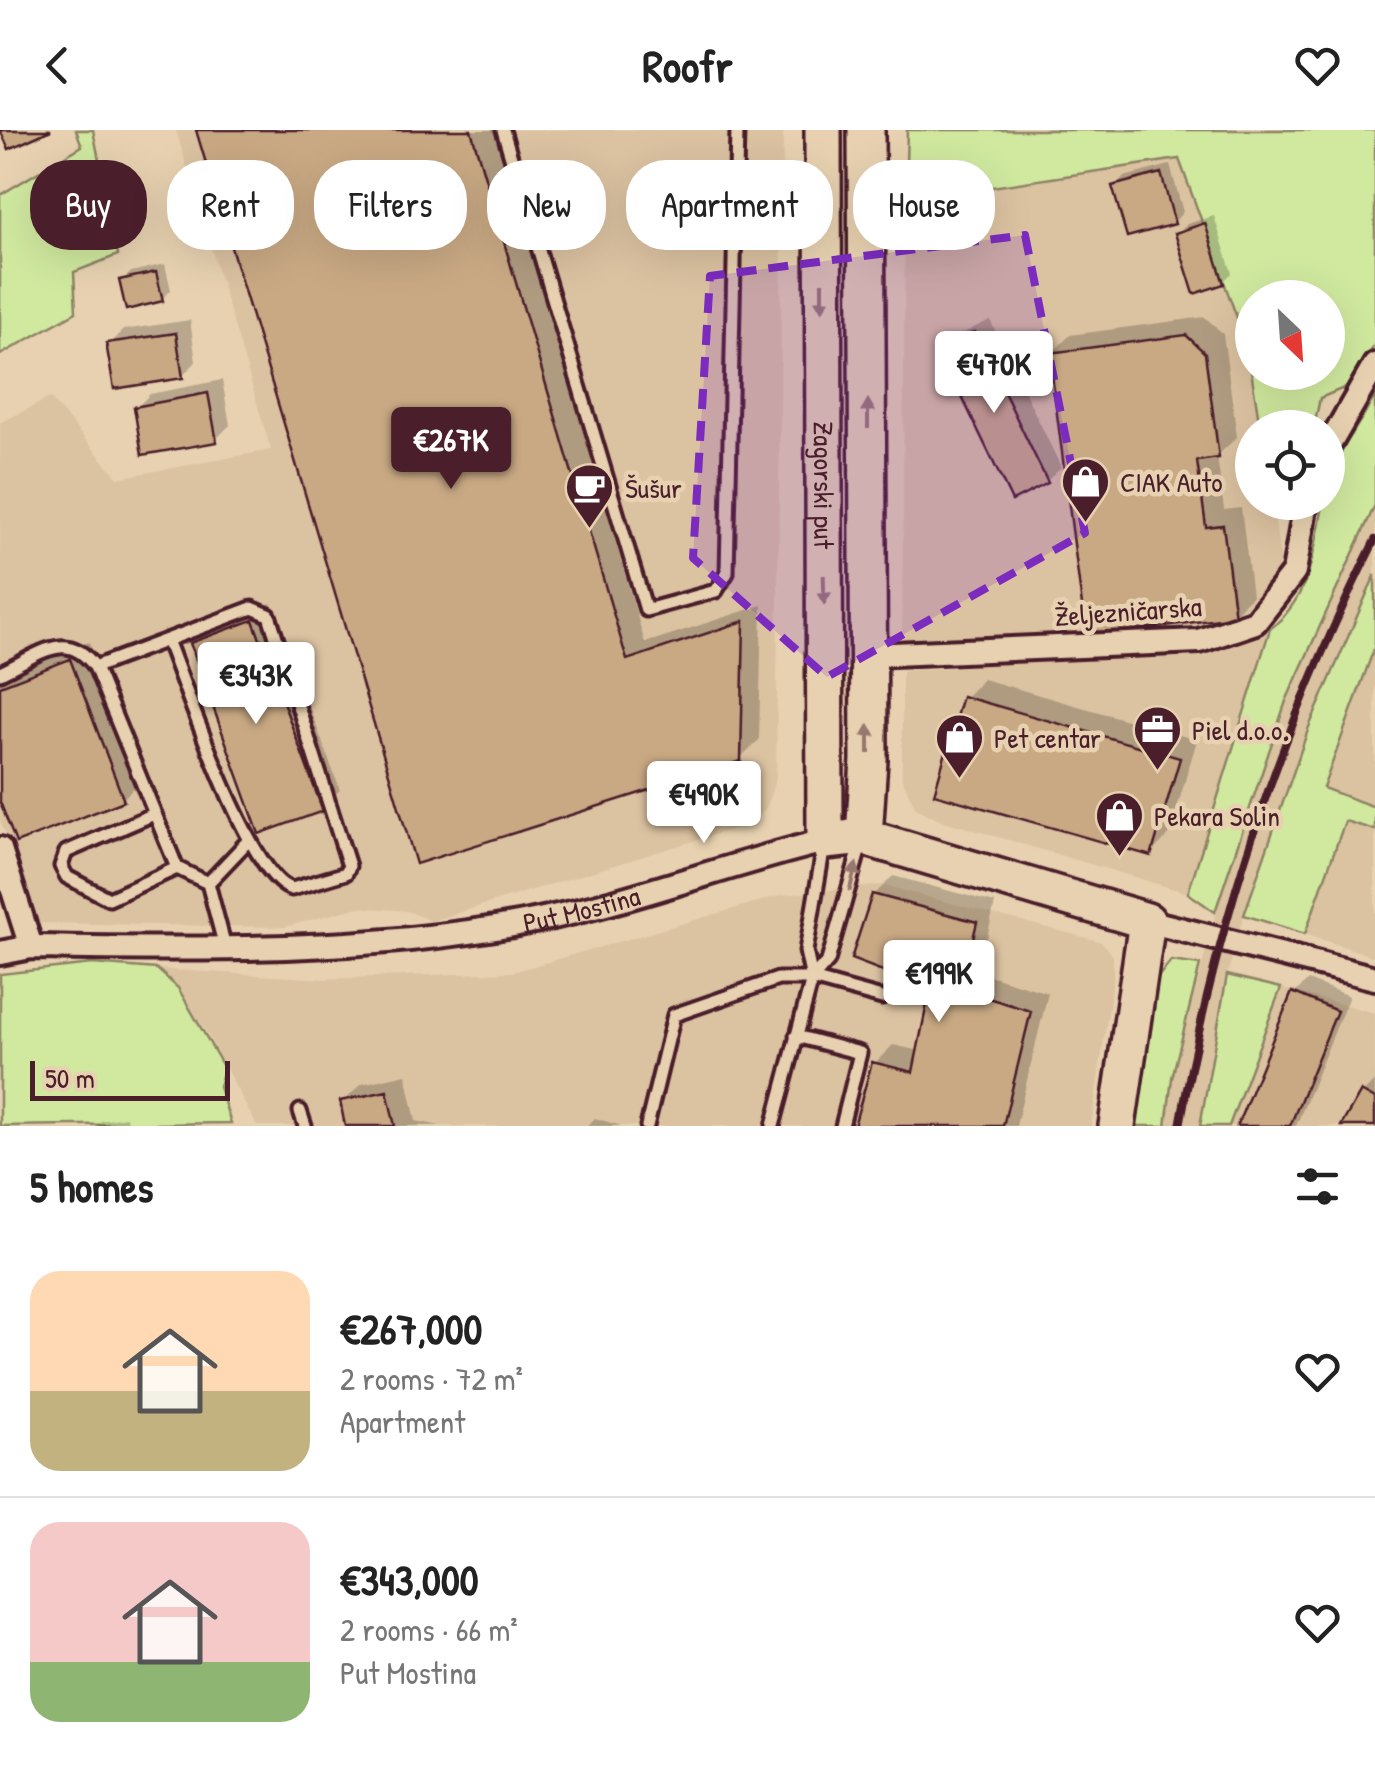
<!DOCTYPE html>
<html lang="en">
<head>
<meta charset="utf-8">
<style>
	body { margin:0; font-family:"Patrick Hand",sans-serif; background:#f6f6f6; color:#222; height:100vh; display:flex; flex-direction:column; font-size:38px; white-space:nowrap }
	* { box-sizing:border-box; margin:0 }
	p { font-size:32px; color:#767676 }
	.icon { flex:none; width:55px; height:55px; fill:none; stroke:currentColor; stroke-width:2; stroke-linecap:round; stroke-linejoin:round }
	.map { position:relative; height:996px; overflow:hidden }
	.details { display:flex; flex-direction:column; background:#fff; flex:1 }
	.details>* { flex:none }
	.guide { position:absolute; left:30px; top:30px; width:1315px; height:90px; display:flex; gap:20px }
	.needle { width:65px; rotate:155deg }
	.controls { position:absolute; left:1235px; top:150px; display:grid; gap:20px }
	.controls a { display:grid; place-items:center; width:110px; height:110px; border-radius:50%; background:#fff; box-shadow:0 10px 40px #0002; font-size:50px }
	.scale { position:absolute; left:30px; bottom:25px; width:200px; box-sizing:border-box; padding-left:10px; border:5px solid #4a1f2b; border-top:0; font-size:28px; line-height:35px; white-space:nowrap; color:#4a1f2b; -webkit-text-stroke:8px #e7d1b0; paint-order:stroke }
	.price { position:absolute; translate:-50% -85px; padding:0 22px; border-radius:10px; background:#fff; color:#222; font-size:32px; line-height:65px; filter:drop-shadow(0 2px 5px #0008) }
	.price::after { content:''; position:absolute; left:50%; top:60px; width:30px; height:22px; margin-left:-15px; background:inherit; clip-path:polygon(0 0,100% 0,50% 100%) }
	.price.selected { background:#4a1f2b; color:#fff }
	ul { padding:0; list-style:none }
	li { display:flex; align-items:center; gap:30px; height:250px; padding:0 30px }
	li+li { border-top:2px solid #e0e0e0 }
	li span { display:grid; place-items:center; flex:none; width:280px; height:200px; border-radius:30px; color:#555 }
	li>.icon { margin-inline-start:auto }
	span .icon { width:120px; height:120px; fill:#fffc; stroke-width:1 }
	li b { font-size:42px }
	h2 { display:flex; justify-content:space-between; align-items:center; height:120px; padding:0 30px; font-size:42px }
	.chip { padding:0 35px; border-radius:40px; background:#fff; box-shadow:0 10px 40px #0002; font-size:35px; line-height:90px }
	.chip.selected { background:#4a1f2b; color:#fff }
	header { display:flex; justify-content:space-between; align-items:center; height:130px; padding:0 30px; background:#fff; font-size:45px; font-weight:700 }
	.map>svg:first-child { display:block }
</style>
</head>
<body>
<header><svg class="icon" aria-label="back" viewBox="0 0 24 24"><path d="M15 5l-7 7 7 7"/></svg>Roofr<svg class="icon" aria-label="heart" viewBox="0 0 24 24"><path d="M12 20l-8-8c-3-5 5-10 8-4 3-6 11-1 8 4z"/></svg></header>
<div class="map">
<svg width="1375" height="996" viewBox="0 0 1375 996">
	<rect width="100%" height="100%" fill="#e7d1b0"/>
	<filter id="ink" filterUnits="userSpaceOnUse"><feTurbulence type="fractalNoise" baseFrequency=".01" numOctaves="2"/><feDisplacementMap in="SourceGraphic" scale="20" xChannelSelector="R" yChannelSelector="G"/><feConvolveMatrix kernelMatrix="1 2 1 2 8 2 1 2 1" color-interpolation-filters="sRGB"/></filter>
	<g filter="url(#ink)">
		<path fill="#dbc2a1" d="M176 0H783L776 647 766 678 756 688 742 696 431 791 407 781 359 777 284 797 38 793 0 690V293L50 268 118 348 271 320Z
			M1179 29 1247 215 1260 297 1252 298V372L1272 373 1282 440 1253 481 1218 498 1116 508 902 515 905 70Z
			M1375 375V445L1309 597 1244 785 1227 845 1200 996H1166L1172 948 1225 749 1286 571Z
			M1270 499 1188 763 937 689 916 678 902 649V541L1194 521Z
			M1374 515 1375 516V677L1323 659Z
			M1345 690 1375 700V827L1305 804Z
			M881 755 1102 812 1113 826V849L1091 996H257L203 896 157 839 324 849 513 842 782 765Z
			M1281 858 1375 883V996H1229Z"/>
		<path fill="#d0e99f" stroke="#8d8465" stroke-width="2.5" fill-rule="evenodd" d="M76 0H93L118 125 74 142 76 182 0 225V65L82 16Z
			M907 0H1375V214L1351 255 1320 268 1314 297H1260L1247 215 1179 29 905 70ZM1252 168H1328V242H1252Z
			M1375 266V375L1286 571 1215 782 1188 763 1270 499C1319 461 1314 399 1330 347 1339 320 1361 292 1375 266Z
			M1375 445V516L1323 658 1375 677V700L1345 691 1305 804 1244 785 1309 597Z
			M1171 831 1200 835 1172 948 1166 996H1132L1158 847Z
			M92 834 157 839 178 858 224 938 219 957 231 993 0 996V844Z
			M1227 845 1281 858 1229 996H1200Z"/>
		<path fill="#0003" d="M198 0H495L645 513 762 475 759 610 740 628 418 730Z
			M1170 35 1183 82 1174 92 1115 57 1124 47Z
			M1214 86 1232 143 1223 152 1178 103 1187 94Z
			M165 134 171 160 162 169 122 151 131 142Z
			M1205 187 1223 204 1237 307 1217 326 1224 380 1241 378 1252 466 1234 484 1051 224 1070 205Z
			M190 190 196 232 182 246 109 214 123 200Z
			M990 190 1061 337 1047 351 942 220 957 206Z
			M222 250 230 295 216 309 136 278 150 264Z
			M271 473 340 660 321 678 193 514 211 495Z
			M89 512 141 650 123 669 0 665V546Z
			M983 549 1197 610 1169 705 1151 723 965 568Z
			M893 746 995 773 979 842 1048 863 1016 996H856L874 934 893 915 920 921 933 858 874 765Z
			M1308 850 1349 866 1296 996H1240L1294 864Z
			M406 944 416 991 440 996H348L343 972 362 954Z
			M1375 950V996H1344L1363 963Z
			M126 987 128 996H97L101 991Z
			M595 988 621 996H587Z"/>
		<path fill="#c9a984" stroke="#4a1f2b" stroke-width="2.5" d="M0 0H51L9 19Z
			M196 0H471L627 530 744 491 741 631 416 734Z
			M1161 43 1175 94 1127 107 1112 56Z
			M1205 93 1224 154 1194 164 1175 103Z
			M156 142 163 171 126 180 119 150Z
			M975 202 1048 353 1012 371 939 219Z
			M176 203 183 248 114 259 106 213Z
			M1186 205 1205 223 1219 328 1197 331 1206 397 1223 395 1235 487 1086 506 1049 223Z
			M208 263 217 312 142 325 134 277Z
			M253 490 323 681 259 704 190 513Z
			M70 529 124 671 16 713 0 672V556Z
			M962 566 1180 628 1151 726 934 664Z
			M872 764 977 792 961 860 1031 881 1003 996H854L872 932 913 942 930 859 851 829Z
			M1292 862 1337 881 1290 996H1237Z
			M387 961 395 996H345L340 971Z
			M1361 961 1375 969V996H1341Z"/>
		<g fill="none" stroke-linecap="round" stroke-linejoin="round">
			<defs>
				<path id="service" d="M503 0 646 480 716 461 727 443 737 0
					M95 537 177 738 208 753 225 817
					M0 543C38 526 66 497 95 537L167 510C185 555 250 750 292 759L346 743 349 736 269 485 252 478 167 510
					M154 684 66 722 61 736 67 747 109 769 177 738
					M208 753 247 712
					M812 849 806 821 824 715
					M796 906 860 923 842 996
					M300 981 305 996
					M647 996 674 885 778 849H812L882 868
					M773 996 812 849 828 831 862 711"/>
				<g id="minor">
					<path d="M1328 317 1375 235"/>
					<path d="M869 525 1199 511 1255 492 1294 442 1306 372"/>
					<path d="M0 719 31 817"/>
					<path d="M1147 791 1375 848"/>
					<path id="s1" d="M0 823 31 817C194 820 380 823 539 790 636 770 729 734 825 711"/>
				</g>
				<g id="primary">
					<path id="s2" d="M823 0 825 711 864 707 1147 791 1117 996"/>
					<path d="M864 707 869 630 866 0"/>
				</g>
			</defs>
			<use href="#service" stroke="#4a1f2b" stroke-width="19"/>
			<use href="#minor" stroke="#4a1f2b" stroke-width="30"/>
			<use href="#primary" stroke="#4a1f2b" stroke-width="42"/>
			<use href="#service" stroke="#e7d1b0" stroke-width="11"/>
			<use href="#minor" stroke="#e7d1b0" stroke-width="22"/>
			<use href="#primary" stroke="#e7d1b0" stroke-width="35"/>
			<path stroke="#4a1f2b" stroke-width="8" d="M1180 996C1216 792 1282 595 1375 410"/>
		</g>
		<defs><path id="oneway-solid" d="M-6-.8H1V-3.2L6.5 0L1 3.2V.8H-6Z" transform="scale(2.5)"/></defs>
		<g fill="#98786e">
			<use href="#oneway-solid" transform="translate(822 167) rotate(90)"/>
			<use href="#oneway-solid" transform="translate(868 284) rotate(-90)"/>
			<use href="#oneway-solid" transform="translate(824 460) rotate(89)"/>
			<use href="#oneway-solid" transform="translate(869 609) rotate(-90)"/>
			<use href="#oneway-solid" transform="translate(853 747) rotate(-76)"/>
		</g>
	</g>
	<path fill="#7b2cbf" fill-opacity="0.2" stroke="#7b2cbf" stroke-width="8" stroke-dasharray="20 12" stroke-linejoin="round" d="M1025 105 1085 403 827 547 693 428 710 146Z"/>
	<defs>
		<symbol id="shop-pin" viewBox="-11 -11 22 30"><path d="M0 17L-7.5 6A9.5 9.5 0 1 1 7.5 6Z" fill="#4a1f2b" stroke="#e7d1b0"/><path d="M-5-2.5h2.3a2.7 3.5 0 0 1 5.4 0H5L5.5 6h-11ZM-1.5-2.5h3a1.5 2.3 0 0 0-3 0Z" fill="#fff"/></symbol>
		<symbol id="cafe-pin" viewBox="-11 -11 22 30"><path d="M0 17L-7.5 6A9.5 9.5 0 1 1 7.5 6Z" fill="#4a1f2b" stroke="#e7d1b0"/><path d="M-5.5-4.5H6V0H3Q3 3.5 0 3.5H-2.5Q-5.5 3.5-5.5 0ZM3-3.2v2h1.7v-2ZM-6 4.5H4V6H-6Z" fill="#fff"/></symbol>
		<symbol id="office-pin" viewBox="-11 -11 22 30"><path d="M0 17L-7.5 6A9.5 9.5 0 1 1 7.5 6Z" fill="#4a1f2b" stroke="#e7d1b0"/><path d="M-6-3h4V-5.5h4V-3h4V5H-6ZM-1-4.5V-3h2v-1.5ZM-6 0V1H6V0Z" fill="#fff"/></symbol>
	</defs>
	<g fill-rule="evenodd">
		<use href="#shop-pin" x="1058" y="324" width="55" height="75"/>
		<use href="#cafe-pin" x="562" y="330" width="55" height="75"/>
		<use href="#office-pin" x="1130" y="572" width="55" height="75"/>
		<use href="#shop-pin" x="932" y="580" width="55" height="75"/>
		<use href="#shop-pin" x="1092" y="658" width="55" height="75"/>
	</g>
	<g text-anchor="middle" stroke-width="9" stroke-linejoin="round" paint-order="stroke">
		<g font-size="28" fill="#4a1f2b" stroke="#e7d1b0" text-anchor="start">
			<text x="1120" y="362">CIAK Auto</text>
			<text x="625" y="368">Šušur</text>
			<text x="1192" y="610">Piel d.o.o.</text>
			<text x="994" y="618">Pet centar</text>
			<text x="1154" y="696">Pekara Solin</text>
		</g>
		<g font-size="28" fill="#4a1f2b" stroke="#e7d1b0">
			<text dy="10" stroke="none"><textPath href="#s2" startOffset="355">Zagorski put</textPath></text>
			<text transform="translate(1128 481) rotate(-4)" y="10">Željezničarska</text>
			<text dy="10" stroke="none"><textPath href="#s1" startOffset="585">Put Mostina</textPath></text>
		</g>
	</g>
</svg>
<div class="controls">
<a><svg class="needle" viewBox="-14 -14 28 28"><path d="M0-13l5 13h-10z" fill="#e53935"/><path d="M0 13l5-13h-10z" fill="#767676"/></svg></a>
<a><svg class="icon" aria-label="locate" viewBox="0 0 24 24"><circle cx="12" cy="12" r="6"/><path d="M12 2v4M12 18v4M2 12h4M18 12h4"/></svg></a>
</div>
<div class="scale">50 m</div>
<b class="price" style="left:994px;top:286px">€470K</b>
<b class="price selected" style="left:451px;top:362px">€267K</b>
<b class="price" style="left:256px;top:597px">€343K</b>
<b class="price" style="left:704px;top:716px">€490K</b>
<b class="price" style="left:939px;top:895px">€199K</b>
<div class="guide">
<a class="chip selected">Buy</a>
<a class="chip">Rent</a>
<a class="chip">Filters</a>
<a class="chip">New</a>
<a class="chip">Apartment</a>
<a class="chip">House</a>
</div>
</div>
<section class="details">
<h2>5 homes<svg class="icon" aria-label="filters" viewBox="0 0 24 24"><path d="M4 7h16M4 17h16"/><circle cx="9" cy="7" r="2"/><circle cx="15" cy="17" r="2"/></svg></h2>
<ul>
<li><span style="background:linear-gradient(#ffd9b3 60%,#c2b280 0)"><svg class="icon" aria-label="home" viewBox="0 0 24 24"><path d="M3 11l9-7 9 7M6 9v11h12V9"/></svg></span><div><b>€267,000</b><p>2 rooms · 72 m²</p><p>Apartment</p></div><svg class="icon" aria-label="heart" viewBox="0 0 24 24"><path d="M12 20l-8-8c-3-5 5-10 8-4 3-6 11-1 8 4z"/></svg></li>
<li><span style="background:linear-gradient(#f6c9c9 70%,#8fb573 0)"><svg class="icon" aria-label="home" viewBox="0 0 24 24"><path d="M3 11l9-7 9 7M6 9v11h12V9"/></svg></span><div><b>€343,000</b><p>2 rooms · 66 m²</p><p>Put Mostina</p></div><svg class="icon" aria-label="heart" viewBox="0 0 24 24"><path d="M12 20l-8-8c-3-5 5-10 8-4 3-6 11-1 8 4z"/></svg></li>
</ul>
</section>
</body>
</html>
